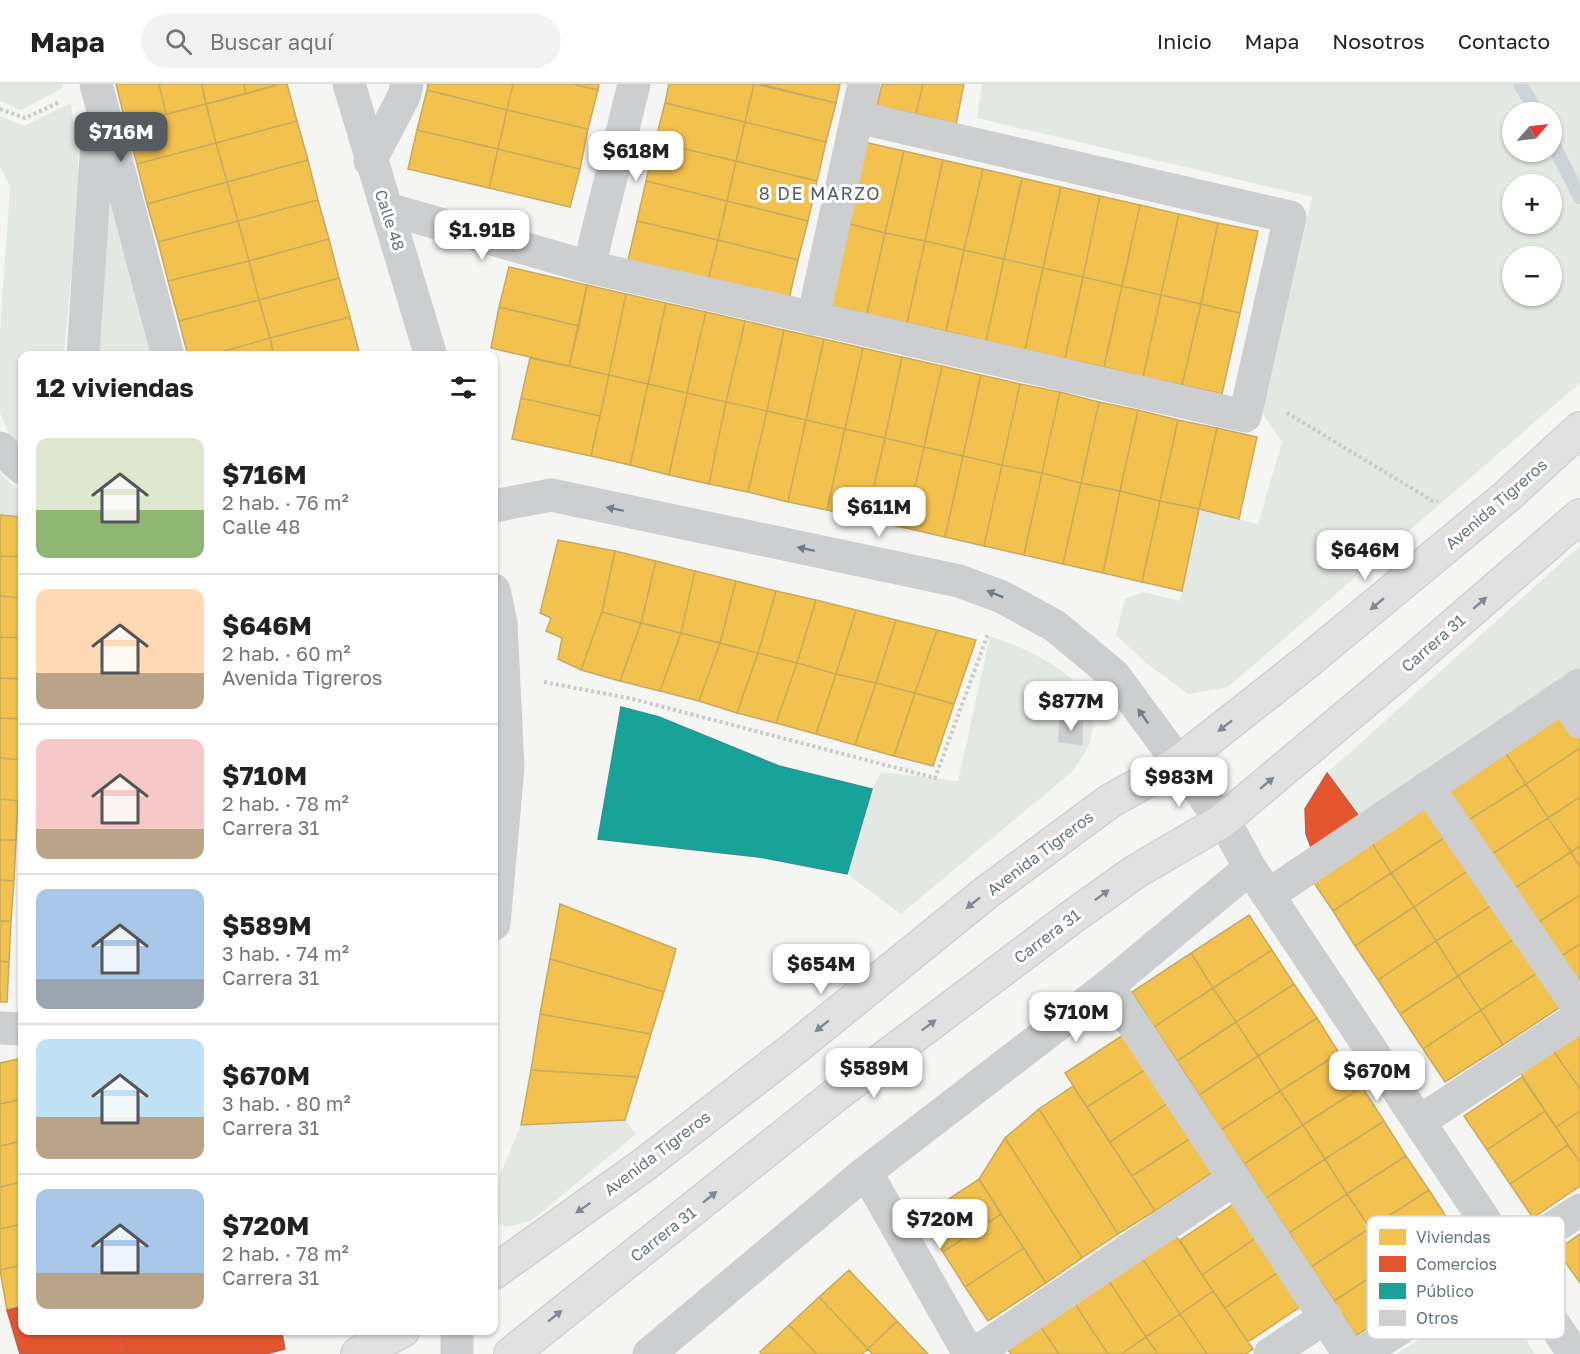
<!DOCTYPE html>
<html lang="es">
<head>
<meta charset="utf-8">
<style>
	body { margin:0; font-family:"Golos Text",sans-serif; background:#f2f2f2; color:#222; height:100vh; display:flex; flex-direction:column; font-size:22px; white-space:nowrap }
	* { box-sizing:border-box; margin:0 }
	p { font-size:20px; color:#767676 }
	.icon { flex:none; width:33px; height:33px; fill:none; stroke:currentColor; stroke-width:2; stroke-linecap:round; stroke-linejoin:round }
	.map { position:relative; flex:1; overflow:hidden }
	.details { position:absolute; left:18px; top:267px; width:480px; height:984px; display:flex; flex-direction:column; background:#fff; border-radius:12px; box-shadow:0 2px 4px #0004 }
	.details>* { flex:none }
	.needle { width:39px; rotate:62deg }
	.fabs { position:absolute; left:1502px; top:18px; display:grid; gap:12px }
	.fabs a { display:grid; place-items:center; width:60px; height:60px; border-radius:50%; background:#fff; box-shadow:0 2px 4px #0004; font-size:30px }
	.price { position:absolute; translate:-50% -51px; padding:0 14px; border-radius:12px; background:#fff; color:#222; font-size:20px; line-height:39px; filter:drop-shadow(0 2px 3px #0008) }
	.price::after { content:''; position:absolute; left:50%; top:36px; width:18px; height:14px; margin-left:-9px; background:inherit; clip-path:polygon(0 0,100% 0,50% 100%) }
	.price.selected { background:#575b5f; color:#fff }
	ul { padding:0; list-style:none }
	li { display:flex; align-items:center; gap:18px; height:150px; padding:0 18px }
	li+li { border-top:2px solid #e0e0e0 }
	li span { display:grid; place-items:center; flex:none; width:168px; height:120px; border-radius:12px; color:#555 }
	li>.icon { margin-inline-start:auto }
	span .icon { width:72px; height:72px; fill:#fffc; stroke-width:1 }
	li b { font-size:26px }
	h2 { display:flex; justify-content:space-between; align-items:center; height:72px; padding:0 18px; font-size:26px }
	header { display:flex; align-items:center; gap:36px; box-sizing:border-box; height:84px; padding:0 30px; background:#fff; border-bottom:2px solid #e0e0e0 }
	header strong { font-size:28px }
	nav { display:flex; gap:33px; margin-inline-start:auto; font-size:21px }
	.search { width:420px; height:54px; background:#f2f2f2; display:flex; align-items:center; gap:15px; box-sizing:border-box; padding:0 21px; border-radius:33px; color:#767676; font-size:22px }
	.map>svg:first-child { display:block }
</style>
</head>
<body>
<header>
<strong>Mapa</strong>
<div class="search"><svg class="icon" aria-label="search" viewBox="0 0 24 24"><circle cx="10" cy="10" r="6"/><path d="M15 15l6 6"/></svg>Buscar aquí</div>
<nav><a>Inicio</a><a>Mapa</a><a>Nosotros</a><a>Contacto</a></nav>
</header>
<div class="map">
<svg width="1580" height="1270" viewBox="0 0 1580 1270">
	<rect width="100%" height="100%" fill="#f5f5f4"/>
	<path fill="#e4e8e2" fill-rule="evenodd" d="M0 0H62L63 4 21 26 0 17Z
		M982 0H1580V299L1228 603 1188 610 1146 579 1116 551 1125 515 1143 508 1180 517 1199 425 1258 440 1282 358 1262 328 1312 113 977 34ZM1512 28H1551V68H1512ZM1512 100H1551V140H1512ZM1512 172H1551V212H1512Z
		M71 19 80 94 64 271 22 272V364L9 351 0 327V250L10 102 0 82V32L24 42Z
		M114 103 150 271 96 272 103 104Z
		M0 389 11 400 22 405V433L0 431Z
		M1580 462V586L1361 735 1327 689Z
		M990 552C1034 568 1103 595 1091 654 1089 665 1079 677 1073 687L901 830 847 790 872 705 881 688 958 697Z
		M625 1036 636 1050 531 1137 506 1143 494 1137V1105L521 1041Z
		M1496 1208 1535 1270H1396Z"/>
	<path fill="#f2c14e" stroke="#c8aa5e" stroke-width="1.5" d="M116 0H159L166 30 126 41Z
		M159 0H202L206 20 166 30Z
		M202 0H244L246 10 206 20Z
		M244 0H280L246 10Z
		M280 0H287L297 37 216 59 206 20Z
		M428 0H513L507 26 427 6Z
		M513 0H572L598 6 588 45 507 26Z
		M572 0H599L598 6Z
		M669 0H754L745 38 665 19Z
		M754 0 836 19 826 58 745 38Z
		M760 0H840L836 19Z
		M882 0H923L916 30 877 22Z
		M923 0H964L956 40 916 30Z
		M427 6 507 26 498 65 417 46Z
		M665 19 745 38 736 77 655 58Z
		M206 20 216 59 137 80 126 41Z
		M507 26 588 45 580 85 498 65Z
		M297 37 308 76 227 98 216 59Z
		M745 38 826 58 817 97 736 77Z
		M417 46 498 65 489 104 408 85Z
		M655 58 736 77 727 117 646 97Z
		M864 58 904 67 885 149 846 139Z
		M216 59 227 98 147 120 137 80Z
		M498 65 580 85 570 123 489 104Z
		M904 67 943 76 925 157 885 149Z
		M308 76 318 116 238 137 227 98Z
		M943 76 983 85 964 166 925 157Z
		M736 77 817 97 808 137 727 117Z
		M983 85 1022 94 1004 175 964 166Z
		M1022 94 1061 103 1043 184 1004 175Z
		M646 97 727 117 718 156 637 137Z
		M227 98 238 137 158 158 147 120Z
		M1061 103 1100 112 1083 193 1043 184Z
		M1100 112 1140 121 1122 202 1083 193Z
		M318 116 329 155 249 177 238 137Z
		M727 117 808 137 798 176 718 156Z
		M1140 121 1179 130 1161 211 1122 202Z
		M1179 130 1218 139 1201 220 1161 211Z
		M238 137 249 177 168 197 158 158Z
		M637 137 718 156 708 196 628 176Z
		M846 139 885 149 867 230 828 221Z
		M1218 139 1258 147 1240 229 1201 220Z
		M885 149 925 157 907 239 867 230Z
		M329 155 339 194 259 216 249 177Z
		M718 156 798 176 789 215 708 196Z
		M925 157 964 166 946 247 907 239Z
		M964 166 1004 175 986 257 946 247Z
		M1004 175 1043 184 1025 266 986 257Z
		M249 177 259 216 179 237 168 197Z
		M509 183 587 201 579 242 499 223Z
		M1043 184 1083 193 1065 275 1025 266Z
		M1083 193 1122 202 1104 283 1065 275Z
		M339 194 350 233 270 254 259 216Z
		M587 201 626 210 609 291 569 282Z
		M1122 202 1161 211 1143 293 1104 283Z
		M626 210 666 219 648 300 609 291Z
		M1161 211 1201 220 1182 301 1143 293Z
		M259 216 270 254 207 272H188L179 237Z
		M666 219 706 228 687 309 648 300Z
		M1201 220 1240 229 1222 310 1182 301Z
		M499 223 579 242 569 282 491 264Z
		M706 228 745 237 726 318 687 309Z
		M350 233 360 272H274L270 254Z
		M745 237 784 246 767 327 726 318Z
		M784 246 824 255 806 336 767 327Z
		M270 254 274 272H207Z
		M824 255 863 264 845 345 806 336Z
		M863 264 902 273 885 354 845 345Z
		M902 273 942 282 924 363 885 354Z
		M530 274 609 291 600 332 521 314Z
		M942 282 981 291 963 372 924 363Z
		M609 291 648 300 630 381 591 372Z
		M981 291 1020 300 1002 381 963 372Z
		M648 300 687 309 669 391 630 381Z
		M1020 300 1060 308 1042 389 1002 381Z
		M1060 308 1099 318 1081 399 1042 389Z
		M687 309 726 318 709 400 669 391Z
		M521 314 600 332 591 372 512 355Z
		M726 318 767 327 748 408 709 400Z
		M1099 318 1138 326 1120 407 1081 399Z
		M1138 326 1178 336 1160 417 1120 407Z
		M767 327 806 336 788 418 748 408Z
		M806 336 845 345 827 426 788 418Z
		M1178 336 1217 344 1199 425 1160 417Z
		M1217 344 1257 353 1239 435 1199 425Z
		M845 345 885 354 866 436 827 426Z
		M885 354 924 363 906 444 866 436Z
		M924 363 963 372 945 453 906 444Z
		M963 372 1002 381 984 462 945 453Z
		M1002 381 1042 389 1024 471 984 462Z
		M1042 389 1081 399 1063 480 1024 471Z
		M1081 399 1120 407 1103 489 1063 480Z
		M1120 407 1160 417 1142 498 1103 489Z
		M1160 417 1199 425 1182 507 1142 498Z
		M0 431 22 433V473L0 472Z
		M558 456 615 467 602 528 581 586 558 575 562 554 546 547 551 534 540 529Z
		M615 467 656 477 641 539 602 528Z
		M0 472 22 473V514L0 512Z
		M656 477 695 487 681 549 641 539Z
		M695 487 736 497 720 559 681 549Z
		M736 497 776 507 758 569 720 559Z
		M776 507 816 516 797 579 758 569Z
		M0 512 22 514V554L0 553Z
		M816 516 856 526 836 590 797 579Z
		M856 526 896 536 876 599 836 590Z
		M602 528 641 539 620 597 581 586Z
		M896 536 937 546 915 609 876 599Z
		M641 539 681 549 660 607 620 597Z
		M937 546 976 556 954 620 915 609Z
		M681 549 720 559 699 617 660 607Z
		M0 553 22 554V595L0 594Z
		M720 559 758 569 737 629 699 617Z
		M758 569 797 579 776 639 737 629Z
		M797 579 836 590 816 650 776 639Z
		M836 590 876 599 855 661 816 650Z
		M0 594 22 595V635L0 634Z
		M876 599 915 609 894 672 855 661Z
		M915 609 954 620 933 682 894 672Z
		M1561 627 1580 655V664L1526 700 1503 665Z
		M0 634 22 635 21 676 0 674Z
		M1580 664V713L1548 734 1526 700Z
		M1503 665 1526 700 1467 737 1444 703Z
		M0 674 21 676 18 717 0 715Z
		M1526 700 1548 734 1489 772 1467 737Z
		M1580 713V762L1571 768 1548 734Z
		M0 715 18 717 16 756H0Z
		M1428 716 1450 750 1391 789 1369 754Z
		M1548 734 1571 768 1512 806 1489 772Z
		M1450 750 1472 784 1414 823 1391 789Z
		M1369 754 1391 789 1333 827 1310 793Z
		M0 756H16L14 797 0 796Z
		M1580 762V783L1571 768Z
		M1571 768 1580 783V811L1534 841 1512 806Z
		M1472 784 1495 819 1436 857 1414 823Z
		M1391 789 1414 823 1355 862 1333 827Z
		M0 796 14 797 11 837H0Z
		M1580 811V860L1557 875 1534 841Z
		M1495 819 1517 853 1458 892 1436 857Z
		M560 820 676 865 664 908 550 875Z
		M1414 823 1436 857 1378 896 1355 862Z
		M1249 831 1272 866 1213 904 1191 869Z
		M0 837H11L9 878 0 877Z
		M1517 853 1540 887 1481 926 1458 892Z
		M1436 857 1458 892 1400 930 1378 896Z
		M1580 860V909L1557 875Z
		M1272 866 1294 900 1236 938 1213 904Z
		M1191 869 1213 904 1154 943 1132 908Z
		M550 875 664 908 651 950 540 930Z
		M0 877 9 878 7 918H0Z
		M1540 887 1562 922 1503 961 1481 926Z
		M1458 892 1481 926 1423 965 1400 930Z
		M1294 900 1317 934 1258 972 1236 938Z
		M1213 904 1236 938 1177 977 1154 943Z
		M1481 926 1503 961 1445 998 1423 965Z
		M540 930 651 950 638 993 531 986Z
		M1317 934 1339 969 1280 1007 1258 972Z
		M1236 938 1258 972 1199 1011 1177 977Z
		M1580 941V1005L1550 962Z
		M1123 951 1146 985 1087 1023 1065 989Z
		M1550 962 1580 1005V1027L1556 1043 1517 984Z
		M1339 969 1362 1003 1303 1041 1280 1007Z
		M1258 972 1280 1007 1221 1046 1199 1011Z
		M22 974V1015L0 1020V979Z
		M1146 985 1168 1019 1110 1058 1087 1023Z
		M531 986 638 993 625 1036 521 1041Z
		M1522 993 1545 1027 1487 1066 1464 1032Z
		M1073 1002 1155 1127 1118 1150 1039 1025Z
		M1362 1003 1384 1037 1325 1075 1303 1041Z
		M1280 1007 1303 1041 1244 1080 1221 1046Z
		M22 1015V1057L0 1062V1020Z
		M1168 1019 1191 1054 1132 1092 1110 1058Z
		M1039 1025 1118 1150 1082 1174 1005 1054Z
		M1545 1027 1568 1061 1510 1100 1487 1066Z
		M1580 1027V1078L1556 1043Z
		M1384 1037 1406 1072 1347 1110 1325 1075Z
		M1303 1041 1325 1075 1266 1114 1244 1080Z
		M1005 1054 1082 1174 1046 1199 979 1095Z
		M1191 1054 1213 1088 1155 1127 1132 1092Z
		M22 1057V1098L0 1103V1062Z
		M1568 1061 1580 1078V1102L1533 1134 1510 1100Z
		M1406 1072 1429 1106 1370 1144 1347 1110Z
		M1325 1075 1347 1110 1289 1149 1266 1114Z
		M979 1095 1001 1130 943 1168 920 1134Z
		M22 1098V1140L0 1145V1103Z
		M1429 1106 1451 1140 1392 1179 1370 1144Z
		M1347 1110 1370 1144 1311 1183 1289 1149Z
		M1238 1117 1260 1151 1202 1191 1180 1156Z
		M1001 1130 1024 1164 965 1203 943 1168Z
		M22 1140V1181L0 1186V1145Z
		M1370 1144 1392 1179 1334 1217 1311 1183Z
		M1174 1149 1213 1207 1180 1230 1140 1171Z
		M1580 1150V1199L1557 1166Z
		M1260 1151 1283 1185 1225 1224 1202 1191Z
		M1024 1164 1046 1199 988 1237 965 1203Z
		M1140 1171 1180 1230 1146 1253 1107 1194Z
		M1392 1179 1415 1213 1356 1252 1334 1217Z
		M22 1181V1223L7 1226 0 1186Z
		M1283 1185 1306 1219 1248 1258 1225 1224Z
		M849 1186 897 1237 868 1265 819 1213Z
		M1107 1194 1146 1253 1121 1270H1108L1073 1217Z
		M1213 1207 1253 1265 1246 1270H1207L1180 1230Z
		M819 1213 868 1265 862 1270H817L789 1241Z
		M1073 1217 1108 1270H1059L1039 1240Z
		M1180 1230 1207 1270H1158L1146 1253Z
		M897 1237 928 1270H872L868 1265Z
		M1039 1240 1059 1270H1011L1006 1263Z
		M789 1241 817 1270H761L760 1268Z
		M1146 1253 1158 1270H1121Z"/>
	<path fill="#e4572e" stroke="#be5f47" stroke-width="1.5" d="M1327 689 1361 735 1312 766 1306 750 1305 725Z
		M22 1223V1246H120L128 1270H20L7 1226Z
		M120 1246H294L282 1250 285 1265 266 1270H128Z"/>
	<path fill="#17a398" stroke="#2f9591" stroke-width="1.5" d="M621 623 659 633 779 682 872 705 847 790 759 773 598 755Z"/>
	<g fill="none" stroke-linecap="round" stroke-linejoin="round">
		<path stroke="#ced3d7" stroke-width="14" d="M1520 0 1537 28
			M1551 56 1580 113"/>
	</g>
	<path fill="#cecfd0" stroke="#e4e4e4" stroke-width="1.5" d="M1059 634 1084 637 1083 662 1057 659Z"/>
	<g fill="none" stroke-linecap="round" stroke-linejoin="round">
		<defs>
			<path id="major" d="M494 1188 645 1080 791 967 987 808 1110 717 1177 680 1309 576 1506 413 1580 345
				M358 1270 403 1246
				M511 1270 838 1009 1072 833 1135 788 1222 737 1408 581 1580 432"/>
		</defs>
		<use href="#major" stroke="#d1d1d2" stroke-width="36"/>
		<path stroke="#cacacb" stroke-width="4" stroke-dasharray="3 3" stroke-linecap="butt" d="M0 25 25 34 60 18
			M1287 329 1433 417H1438
			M544 598 633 615 935 694 988 550"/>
		<path stroke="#cdcecf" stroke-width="33" d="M96 0 168 272
			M349 0 431 272
			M370 77 404 12 407 0
			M388 125 589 183 1245 332 1290 133 857 33
			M589 183 634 0
			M813 235 864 0
			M83 272 98 43
			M0 364 22 384
			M494 422 551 411 959 497 1002 513 1055 542 1114 591 1232 751 1250 784 1574 1270
			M494 506 501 539 508 683 494 840
			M1563 612 1580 638
			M1428 703 1580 926
			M1270 810 1580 601
			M1108 902 1349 1270
			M0 944 22 945
			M1420 1037 1580 932
			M866 1088 969 1270
			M457 1270V1246
			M649 1270 866 1088 1108 902 1250 784
			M974 1270 1234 1095
			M1270 1270 1326 1233
			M1361 1270 1580 1126"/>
		<use href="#major" stroke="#e1e1e1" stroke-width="33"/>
	</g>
	<defs><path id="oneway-solid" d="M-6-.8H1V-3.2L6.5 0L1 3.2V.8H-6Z" transform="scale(1.5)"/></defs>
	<g fill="#707c8a">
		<use href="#oneway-solid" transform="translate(615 425) rotate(-168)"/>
		<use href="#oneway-solid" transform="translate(806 465) rotate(-168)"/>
		<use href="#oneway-solid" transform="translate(995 510) rotate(-158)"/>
		<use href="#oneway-solid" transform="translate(1143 632) rotate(-125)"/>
	</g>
	<g fill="#7f8995">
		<use href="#oneway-solid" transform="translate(1480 519) rotate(-41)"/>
		<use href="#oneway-solid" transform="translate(1377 520) rotate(140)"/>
		<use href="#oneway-solid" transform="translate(1225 642) rotate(142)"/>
		<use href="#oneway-solid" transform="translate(1267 699) rotate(-40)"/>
		<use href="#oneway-solid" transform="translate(1102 811) rotate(-36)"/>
		<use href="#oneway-solid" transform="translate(973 819) rotate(141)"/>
		<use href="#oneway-solid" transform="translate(929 941) rotate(-37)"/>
		<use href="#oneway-solid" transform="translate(822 942) rotate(141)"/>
		<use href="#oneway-solid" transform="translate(710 1113) rotate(-39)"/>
		<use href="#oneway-solid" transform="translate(583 1124) rotate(145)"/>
		<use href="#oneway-solid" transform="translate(555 1232) rotate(-39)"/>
	</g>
	<g text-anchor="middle" stroke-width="6" stroke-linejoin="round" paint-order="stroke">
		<g font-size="16" fill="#667382" stroke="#fff">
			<text transform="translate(390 136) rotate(72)" y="6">Calle 48</text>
			<text transform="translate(1496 420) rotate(-41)" y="6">Avenida Tigreros</text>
			<text transform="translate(1433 559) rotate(-41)" y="6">Carrera 31</text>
			<text transform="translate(1040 769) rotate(-37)" y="6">Avenida Tigreros</text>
			<text transform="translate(1047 852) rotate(-37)" y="6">Carrera 31</text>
			<text transform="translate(657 1069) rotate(-37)" y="6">Avenida Tigreros</text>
			<text transform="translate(663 1150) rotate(-38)" y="6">Carrera 31</text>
		</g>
		<g font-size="18" letter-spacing="1.5" fill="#545d68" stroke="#fff">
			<text x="820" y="116">8 DE MARZO</text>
		</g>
	</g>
	<rect x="1367" y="1132" width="198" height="123" rx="9" fill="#fff" stroke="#d1d5da" stroke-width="1.5"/>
	<rect x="1379" y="1145" width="27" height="16" fill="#f2c14e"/>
	<rect x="1379" y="1172" width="27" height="16" fill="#e4572e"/>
	<rect x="1379" y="1199" width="27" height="16" fill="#17a398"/>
	<rect x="1379" y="1226" width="27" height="16" fill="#cecfd0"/>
	<g font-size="16" fill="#667382">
		<text x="1416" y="1159">Viviendas</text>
		<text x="1416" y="1186">Comercios</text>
		<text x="1416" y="1213">Público</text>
		<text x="1416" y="1240">Otros</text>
	</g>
</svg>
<div class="fabs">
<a><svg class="needle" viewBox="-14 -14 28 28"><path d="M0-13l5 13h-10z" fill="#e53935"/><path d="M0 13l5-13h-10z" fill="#767676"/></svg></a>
<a>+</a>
<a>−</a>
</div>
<b class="price selected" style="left:121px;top:79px">$716M</b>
<b class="price" style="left:636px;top:98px">$618M</b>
<b class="price" style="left:482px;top:177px">$1.91B</b>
<b class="price" style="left:879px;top:454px">$611M</b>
<b class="price" style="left:1365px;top:497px">$646M</b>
<b class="price" style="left:1071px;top:648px">$877M</b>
<b class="price" style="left:1179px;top:724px">$983M</b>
<b class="price" style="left:821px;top:911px">$654M</b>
<b class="price" style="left:1076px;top:959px">$710M</b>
<b class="price" style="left:874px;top:1015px">$589M</b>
<b class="price" style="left:1377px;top:1018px">$670M</b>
<b class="price" style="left:940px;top:1166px">$720M</b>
<section class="details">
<h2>12 viviendas<svg class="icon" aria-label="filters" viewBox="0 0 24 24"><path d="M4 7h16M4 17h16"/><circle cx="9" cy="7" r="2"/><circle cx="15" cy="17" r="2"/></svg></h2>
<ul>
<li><span style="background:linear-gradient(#dfe7d0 60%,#8fb573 0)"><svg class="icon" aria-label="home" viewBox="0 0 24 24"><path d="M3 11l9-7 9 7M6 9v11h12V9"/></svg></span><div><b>$716M</b><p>2 hab. · 76 m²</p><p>Calle 48</p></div></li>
<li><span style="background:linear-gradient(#ffd9b3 70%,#b9a48a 0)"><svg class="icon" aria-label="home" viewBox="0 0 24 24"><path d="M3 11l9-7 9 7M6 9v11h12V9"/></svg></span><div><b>$646M</b><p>2 hab. · 60 m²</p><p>Avenida Tigreros</p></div></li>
<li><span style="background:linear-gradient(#f6c9c9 75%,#b9a48a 0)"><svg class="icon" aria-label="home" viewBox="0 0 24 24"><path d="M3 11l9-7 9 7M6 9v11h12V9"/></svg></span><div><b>$710M</b><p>2 hab. · 78 m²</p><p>Carrera 31</p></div></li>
<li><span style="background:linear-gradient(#a9c7e8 75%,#9aa5b1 0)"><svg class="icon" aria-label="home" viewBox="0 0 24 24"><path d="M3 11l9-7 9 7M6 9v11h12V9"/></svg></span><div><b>$589M</b><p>3 hab. · 74 m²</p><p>Carrera 31</p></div></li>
<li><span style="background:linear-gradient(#bfe0f5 65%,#b9a48a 0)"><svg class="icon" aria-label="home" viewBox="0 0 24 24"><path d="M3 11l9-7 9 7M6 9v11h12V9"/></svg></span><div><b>$670M</b><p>3 hab. · 80 m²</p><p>Carrera 31</p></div></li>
<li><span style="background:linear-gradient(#a9c7e8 70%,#b9a48a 0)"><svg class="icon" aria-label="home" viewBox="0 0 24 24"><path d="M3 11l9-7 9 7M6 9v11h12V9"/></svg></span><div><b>$720M</b><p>2 hab. · 78 m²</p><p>Carrera 31</p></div></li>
</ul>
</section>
</div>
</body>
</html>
